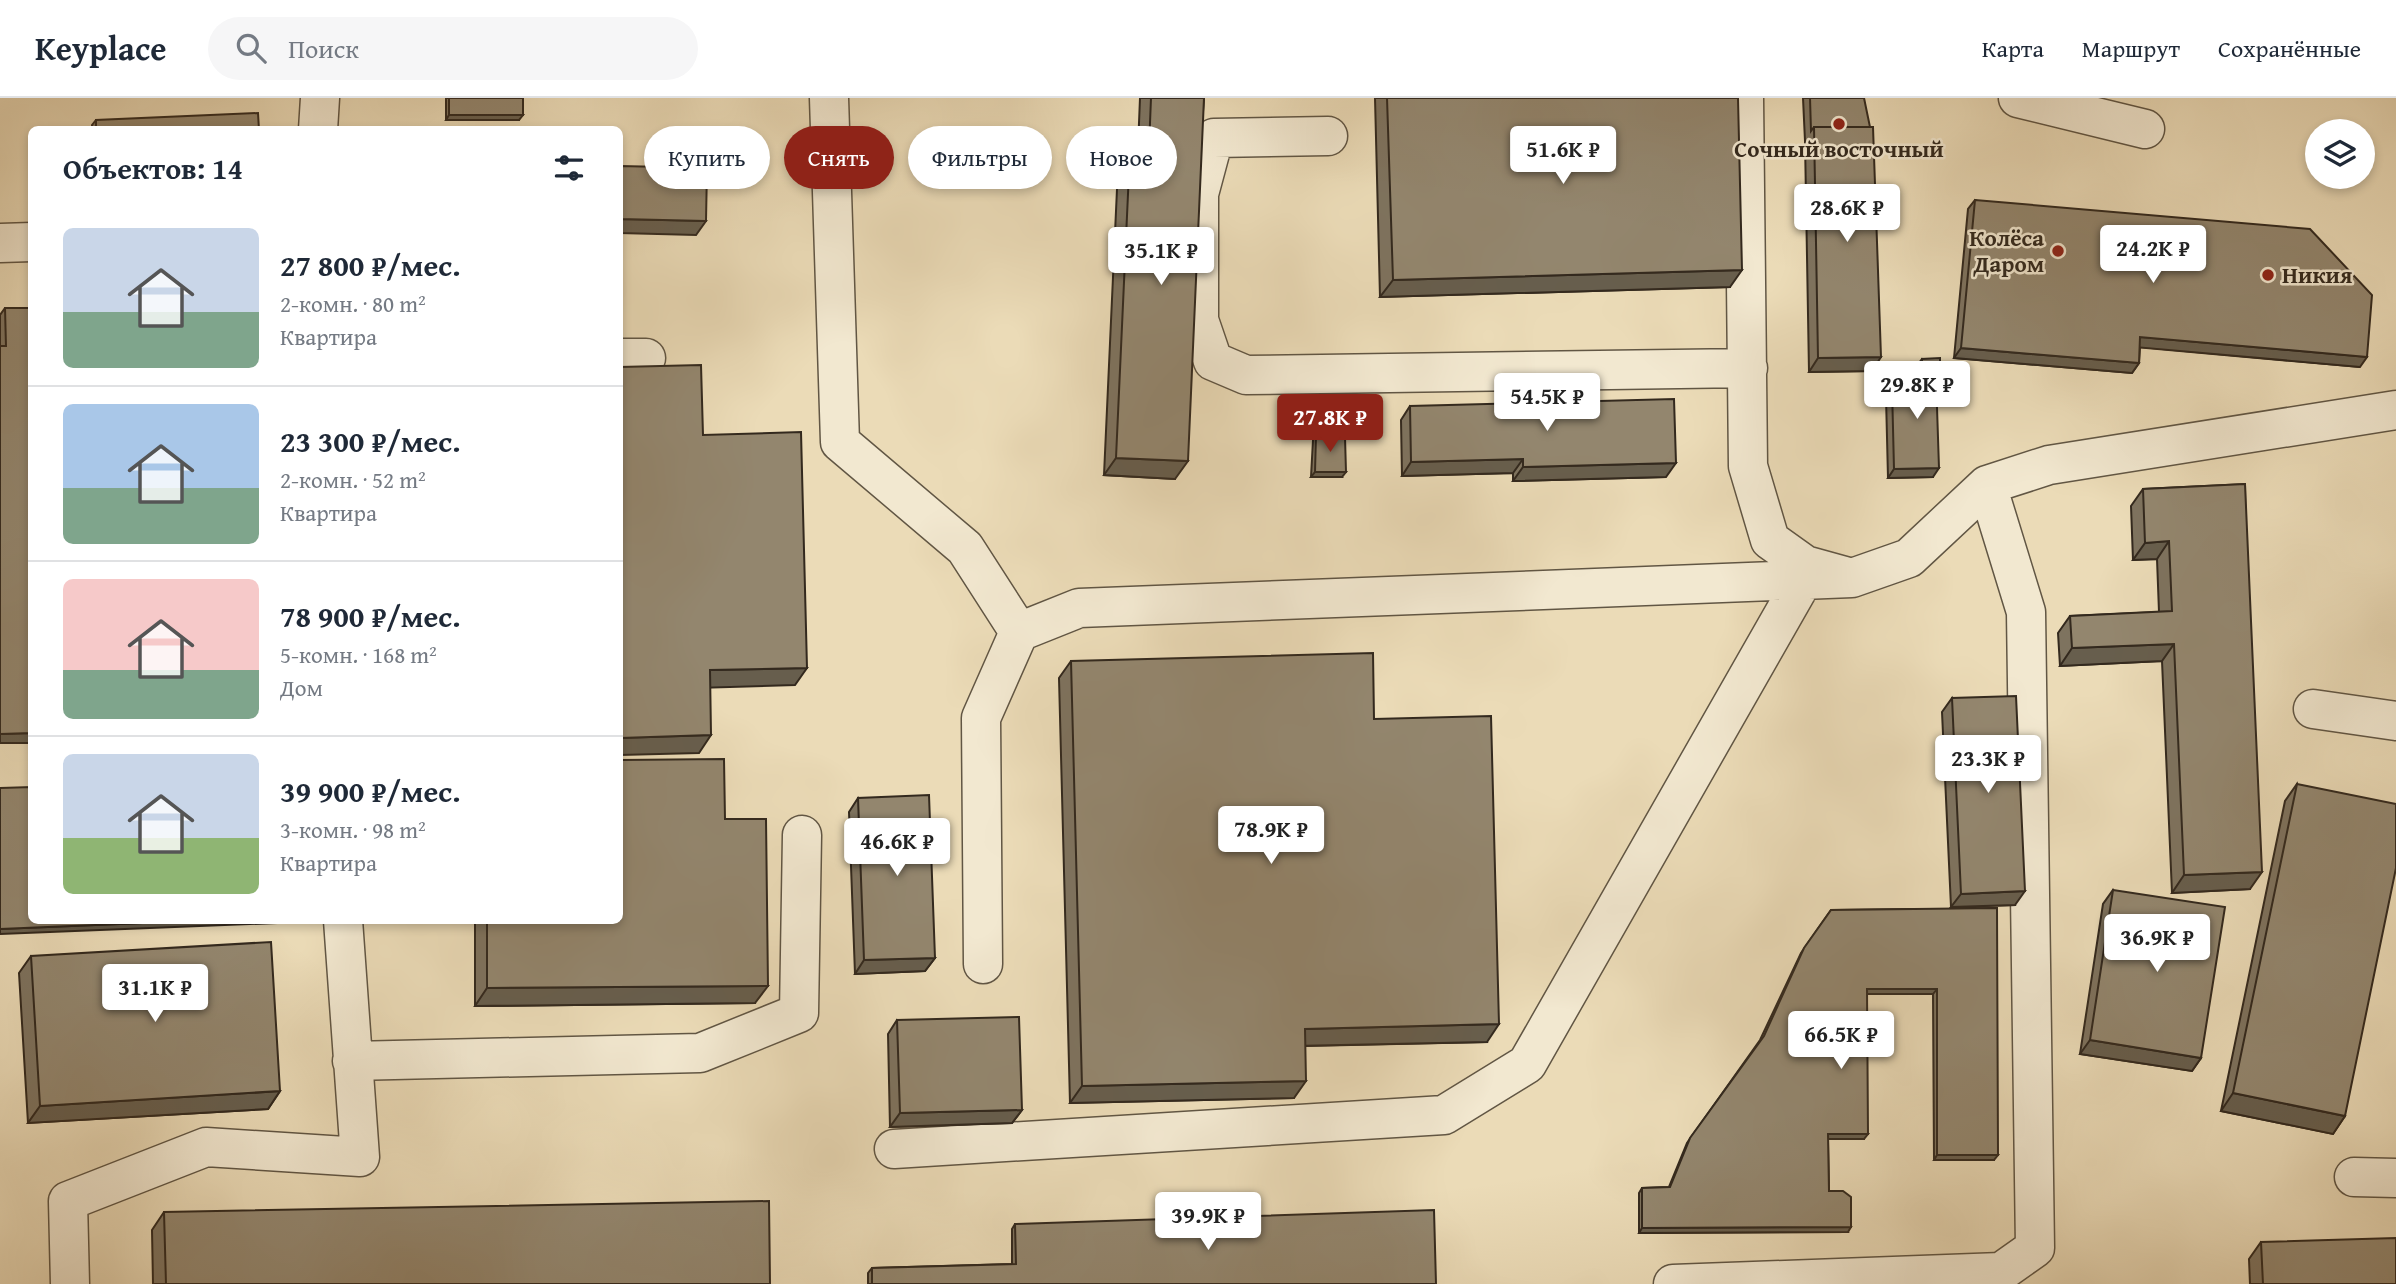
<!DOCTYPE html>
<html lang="ru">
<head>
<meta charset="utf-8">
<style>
	body { margin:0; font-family:"Gentium Book Plus",serif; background:#f6f6f7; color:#1f2937; height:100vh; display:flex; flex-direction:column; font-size:26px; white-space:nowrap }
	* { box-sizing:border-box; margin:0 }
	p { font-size:23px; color:#747a83 }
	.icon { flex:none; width:38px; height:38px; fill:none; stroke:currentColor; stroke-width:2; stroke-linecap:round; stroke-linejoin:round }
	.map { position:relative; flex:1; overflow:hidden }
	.drawer { position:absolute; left:28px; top:28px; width:595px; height:798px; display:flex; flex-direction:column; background:#fff; border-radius:10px; box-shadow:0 4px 10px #0003 }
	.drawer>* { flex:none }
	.hud { position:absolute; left:644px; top:28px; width:665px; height:63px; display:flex; gap:14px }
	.buttons { position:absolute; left:2305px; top:21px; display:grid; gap:14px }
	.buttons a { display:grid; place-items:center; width:70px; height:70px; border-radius:50%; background:#fff; box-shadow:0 4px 10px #0003; font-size:35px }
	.price { position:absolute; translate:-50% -60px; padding:0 16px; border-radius:7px; background:#fff; color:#222; font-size:23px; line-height:46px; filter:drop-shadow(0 2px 4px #0008) }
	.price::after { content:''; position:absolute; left:50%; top:42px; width:21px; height:16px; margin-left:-10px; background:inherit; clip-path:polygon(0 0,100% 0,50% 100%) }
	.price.active { background:#8f2418; color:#fff }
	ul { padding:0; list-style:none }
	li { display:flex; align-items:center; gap:21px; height:175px; padding:0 35px }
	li+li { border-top:2px solid #e0e1e3 }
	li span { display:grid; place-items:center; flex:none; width:196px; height:140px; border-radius:10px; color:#555 }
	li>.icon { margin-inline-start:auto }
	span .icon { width:84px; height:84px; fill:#fffc; stroke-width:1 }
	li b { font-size:30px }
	h2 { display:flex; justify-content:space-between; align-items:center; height:84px; padding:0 35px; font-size:30px }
	.pill { padding:0 24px; border-radius:32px; background:#fff; box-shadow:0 4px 10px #0003; font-size:24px; line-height:63px }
	.pill.active { background:#8f2418; color:#fff }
	header { display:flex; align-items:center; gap:42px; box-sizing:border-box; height:98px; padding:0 35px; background:#fff; border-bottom:2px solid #e0e1e3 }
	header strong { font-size:33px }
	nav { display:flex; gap:38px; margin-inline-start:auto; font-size:24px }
	.search { width:490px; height:63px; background:#f6f6f7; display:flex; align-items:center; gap:18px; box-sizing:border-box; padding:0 24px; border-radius:38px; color:#747a83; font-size:26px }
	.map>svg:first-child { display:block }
</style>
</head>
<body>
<header>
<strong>Keyplace</strong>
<div class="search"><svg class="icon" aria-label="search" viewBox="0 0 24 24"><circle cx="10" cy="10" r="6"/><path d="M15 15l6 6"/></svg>Поиск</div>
<nav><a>Карта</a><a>Маршрут</a><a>Сохранённые</a></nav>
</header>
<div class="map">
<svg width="2396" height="1186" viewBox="0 0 2396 1186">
	<rect width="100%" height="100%" fill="#ebdbb7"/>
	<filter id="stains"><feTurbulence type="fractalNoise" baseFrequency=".00286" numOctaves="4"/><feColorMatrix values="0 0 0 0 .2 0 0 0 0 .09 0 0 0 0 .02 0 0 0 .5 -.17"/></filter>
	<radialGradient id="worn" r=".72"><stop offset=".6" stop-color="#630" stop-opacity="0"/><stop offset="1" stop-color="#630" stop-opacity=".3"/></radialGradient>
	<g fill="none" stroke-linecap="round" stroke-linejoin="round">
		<defs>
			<path id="minor" d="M829 0 840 344 965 450 1019 534
				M1744 0 1748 368 1770 442 1805 467 1852 480 1909 460 1987 387
				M2018 0 2145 31
				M318 32 320 0
				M1328 38 1214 40 1199 96V222L1213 263 1246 277 1748 270
				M0 145 32 144
				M620 260H646
				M2313 611 2396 623
				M983 866 981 620 1019 534 1079 510 1852 480
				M352 963 700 955 799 915 802 737
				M894 1051 1444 1017 1527 966 1803 482
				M2354 1079 2396 1080
				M70 1186 68 1103 206 1049 360 1059 343 822
				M1673 1186 2001 1174 2035 1150 2026 514 1987 387 2049 367 2396 312"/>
		</defs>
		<use href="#minor" stroke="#615644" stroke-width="41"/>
		<use href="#minor" stroke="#f2e8d0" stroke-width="38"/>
	</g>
	<path fill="#7e735f" stroke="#33291e" stroke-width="2" d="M446 0H523L519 22H446Z
		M1140 0H1204L1175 381 1104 377 1117 91 1129 74 1137 75Z
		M1375 0H1738L1730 189 1380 199Z
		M1803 0H1864L1872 273 1809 274 1805 43Z
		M96 22 259 32H92V27Z
		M1975 102 2360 269 2140 249 2139 265 2132 275 1954 260 1968 111Z
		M5 210H32V645H0V217Z
		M1922 261 1940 279 1936 285 1933 379 1888 380 1886 299 1892 289H1916L1915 270Z
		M1410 308 1666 379 1513 383V375L1402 378 1401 322Z
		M1316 337 1342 379H1311L1313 342Z
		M2245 386 2250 791 2172 795 2162 563 2060 568 2058 535 2070 518 2159 514 2157 461 2133 462 2131 408 2143 391Z
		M1071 563 1374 621 1487 944 1305 948 1294 1000 1070 1005 1059 580Z
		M1952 600 2015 807 1951 809 1942 614Z
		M2297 686 2345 1018 2333 1036 2221 1013 2285 703Z
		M858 700 935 860 925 873 855 876 849 714Z
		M725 721 755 905 475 908V822H620Z
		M2113 792 2201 960 2192 973 2080 956 2103 806Z
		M1997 810 1994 1062H1934L1933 896H1867L1864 1041H1828L1829 1093 1848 1134 1639 1135V1095L1642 1090 1669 1089 1687 1045 1760 942 1801 855 1831 812Z
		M31 858 280 993 268 1011 28 1025 19 875Z
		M897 922 1022 1012 1012 1025 890 1029 888 936Z
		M164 1114 770 1186H153L152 1132Z
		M1015 1126 1436 1186H868V1175L872 1170 1012 1166V1131Z
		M2261 1144 2396 1186H2250L2249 1161Z"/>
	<path fill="#675e4d" stroke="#33291e" stroke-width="2" d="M449 17H523L519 22H446Z
		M620 121 706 123 696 137 620 135Z
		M1742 172 1730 189 1380 199 1393 182Z
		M2140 239 2367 259 2360 269 2134 249Z
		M1961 250 2139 265 2132 275 1954 260Z
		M1881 259 1872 273 1809 274 1818 260Z
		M1116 360 1188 363 1175 381 1104 377Z
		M1523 361 1513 375 1402 378 1411 364Z
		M1676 365 1666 379 1513 383 1523 369Z
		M1939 370 1933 379 1888 380 1894 371Z
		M1315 374H1346L1342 379H1311Z
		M2169 443 2157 461 2133 462 2145 445Z
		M2174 546 2162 563 2060 568 2072 550Z
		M807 570 795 587 697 590 710 572Z
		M32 635V645H0V636Z
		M711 637 699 655 620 657V640Z
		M2262 774 2250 791 2172 795 2184 777Z
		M2025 793 2015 807 1951 809 1961 796Z
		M214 822H279L277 825 0 836V831Z
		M935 860 925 873 855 876 864 862Z
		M768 888 755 905 475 908 487 890Z
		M1867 891H1937L1933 896H1864Z
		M1499 926 1487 944 1293 948 1305 931Z
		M2090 942 2201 960 2192 973 2080 956Z
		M1306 983 1294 1000 1070 1005 1082 988Z
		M280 993 268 1011 28 1025 40 1008Z
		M2233 995 2345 1018 2333 1036 2221 1013Z
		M1022 1012 1012 1025 890 1029 900 1015Z
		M1828 1036H1868L1864 1041H1825Z
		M1937 1057H1998L1994 1062H1934Z
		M1851 1129 1848 1134 1639 1135 1642 1130Z"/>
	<path fill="#93866e" stroke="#33291e" stroke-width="2" d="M449 0H523V17H449Z
		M1151 0H1204L1188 363 1116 360 1129 74 1148 75Z
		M1387 0H1738L1742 172 1393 182Z
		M1810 0H1864L1870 29H1814L1811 33Z
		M258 15 259 32H96V22Z
		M1814 29H1873L1881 259 1818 260Z
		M620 68 707 70 706 123 620 121Z
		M1975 102 2310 131 2372 197 2367 259 2140 239 2139 265 1961 250Z
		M5 210H32V635L0 636V248H6Z
		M1940 260V279H1936L1939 370 1894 371 1892 289 1922 288V261Z
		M701 267 703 337 801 334 807 570 710 572 711 637 620 640V269Z
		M1674 301 1676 365 1523 369V361L1411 364 1410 308Z
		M1316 337 1345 339 1346 374H1315Z
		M2245 386 2262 774 2184 777 2174 546 2072 550 2070 518 2172 513 2169 443 2145 445 2143 391Z
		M1373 555 1374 621 1491 618 1499 926 1305 931 1306 983 1082 988 1071 563Z
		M2016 598 2025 793 1961 796 1952 600Z
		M724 661 725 721H766L768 888 487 890V822H620V662Z
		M2297 686 2396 706V770L2345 1018 2233 995Z
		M32 689V822H214L0 831V690Z
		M929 697 935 860 864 862 858 700Z
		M2113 792 2225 809 2201 960 2090 942Z
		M1997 810 1998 1057H1937V891H1867L1868 1036H1828L1829 1093H1843L1851 1099V1129L1642 1130V1090L1670 1089 1690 1040 1764 938 1804 850 1831 812Z
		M271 844 280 993 40 1008 31 858Z
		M1019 919 1022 1012 900 1015 897 922Z
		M769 1103 770 1186H166L164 1114Z
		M1434 1112 1436 1186H872V1170L1016 1166 1015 1126Z
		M2396 1140V1186H2263L2261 1144Z"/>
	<g fill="#8f2418" stroke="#f2e8d0" stroke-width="2.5">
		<circle cx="1839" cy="26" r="7"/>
		<circle cx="2058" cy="153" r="7"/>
		<circle cx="2268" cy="177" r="7"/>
	</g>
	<g text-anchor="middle" stroke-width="5" stroke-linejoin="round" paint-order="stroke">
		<g font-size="23" font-weight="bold" fill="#33291e" stroke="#f2e8d0">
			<text x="1839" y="59">Сочный восточный</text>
			<text x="2044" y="148" text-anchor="end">Колёса<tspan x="2044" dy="26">Даром</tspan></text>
			<text x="2282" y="185" text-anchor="start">Никия</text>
		</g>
	</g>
	<rect width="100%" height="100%" filter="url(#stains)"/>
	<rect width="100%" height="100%" fill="url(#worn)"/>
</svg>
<div class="buttons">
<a><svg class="icon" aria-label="layers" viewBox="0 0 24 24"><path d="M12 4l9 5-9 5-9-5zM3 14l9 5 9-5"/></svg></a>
</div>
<b class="price" style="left:1563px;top:88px">51.6K ₽</b>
<b class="price" style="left:1847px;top:146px">28.6K ₽</b>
<b class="price" style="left:2153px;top:187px">24.2K ₽</b>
<b class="price" style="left:1161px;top:189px">35.1K ₽</b>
<b class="price" style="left:1917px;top:323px">29.8K ₽</b>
<b class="price" style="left:1547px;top:335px">54.5K ₽</b>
<b class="price active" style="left:1330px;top:356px">27.8K ₽</b>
<b class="price" style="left:1988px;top:697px">23.3K ₽</b>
<b class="price" style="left:1271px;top:768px">78.9K ₽</b>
<b class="price" style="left:897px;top:780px">46.6K ₽</b>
<b class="price" style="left:2157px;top:876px">36.9K ₽</b>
<b class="price" style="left:155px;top:926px">31.1K ₽</b>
<b class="price" style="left:1841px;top:973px">66.5K ₽</b>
<b class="price" style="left:1208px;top:1154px">39.9K ₽</b>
<div class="hud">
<a class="pill">Купить</a>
<a class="pill active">Снять</a>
<a class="pill">Фильтры</a>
<a class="pill">Новое</a>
</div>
<section class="drawer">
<h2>Объектов: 14<svg class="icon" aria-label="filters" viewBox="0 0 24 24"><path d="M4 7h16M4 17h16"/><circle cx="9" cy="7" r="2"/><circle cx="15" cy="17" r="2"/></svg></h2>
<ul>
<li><span style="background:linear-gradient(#c9d6e8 60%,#7fa58c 0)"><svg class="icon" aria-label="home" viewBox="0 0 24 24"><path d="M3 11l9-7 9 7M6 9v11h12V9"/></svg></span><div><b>27 800 ₽/мес.</b><p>2-комн. · 80 m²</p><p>Квартира</p></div></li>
<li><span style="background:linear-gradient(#a9c7e8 60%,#7fa58c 0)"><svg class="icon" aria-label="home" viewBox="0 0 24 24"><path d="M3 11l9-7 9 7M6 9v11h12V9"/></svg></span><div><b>23 300 ₽/мес.</b><p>2-комн. · 52 m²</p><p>Квартира</p></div></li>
<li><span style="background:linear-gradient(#f6c9c9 65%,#7fa58c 0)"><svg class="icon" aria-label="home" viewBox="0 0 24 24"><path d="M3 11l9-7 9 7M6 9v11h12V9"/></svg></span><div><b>78 900 ₽/мес.</b><p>5-комн. · 168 m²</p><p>Дом</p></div></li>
<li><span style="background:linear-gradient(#c9d6e8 60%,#8fb573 0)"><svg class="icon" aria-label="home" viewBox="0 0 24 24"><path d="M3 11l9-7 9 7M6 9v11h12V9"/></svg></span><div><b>39 900 ₽/мес.</b><p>3-комн. · 98 m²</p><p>Квартира</p></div></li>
</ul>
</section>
</div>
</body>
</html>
